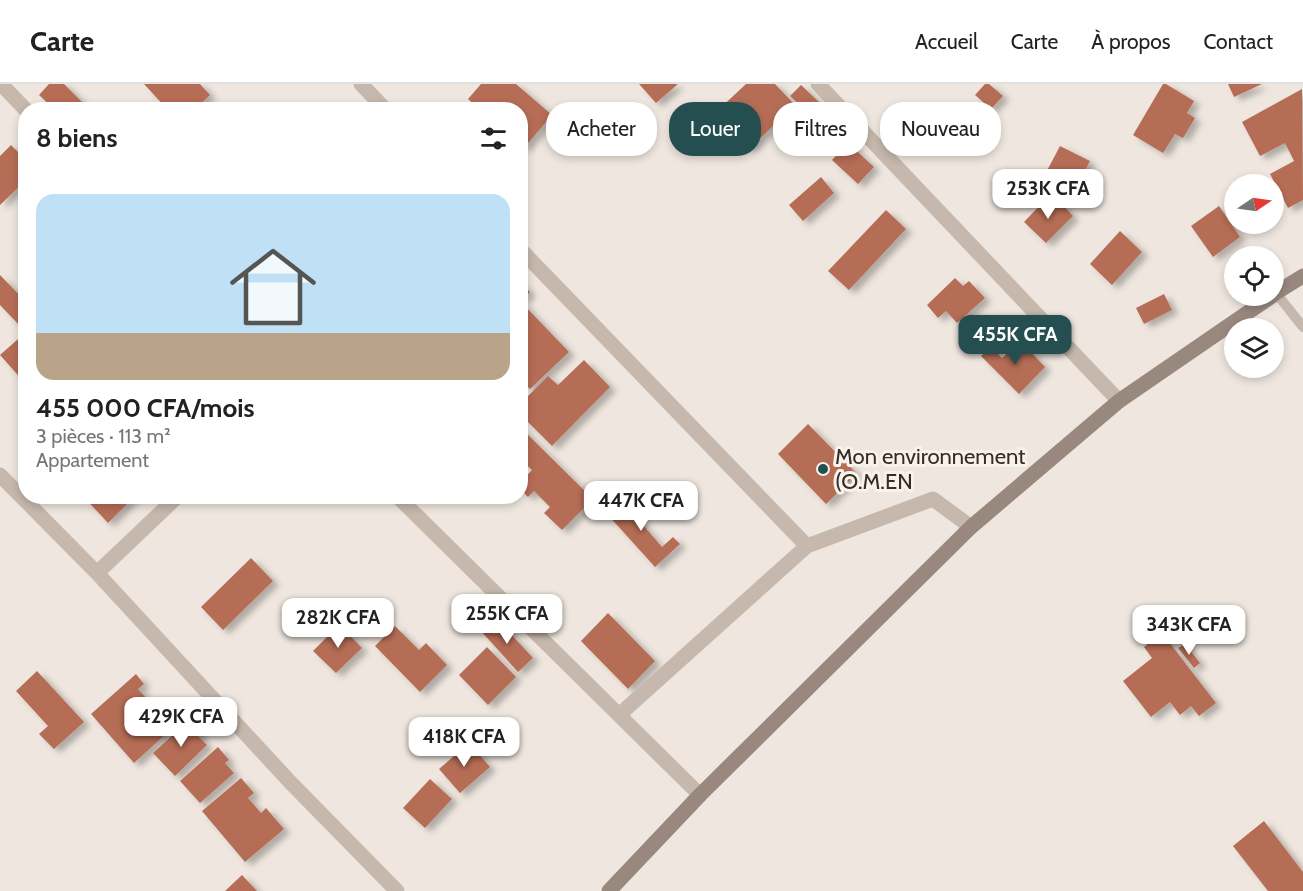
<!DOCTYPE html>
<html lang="fr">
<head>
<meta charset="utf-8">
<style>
	body { margin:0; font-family:Cabin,sans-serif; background:#f6f6f6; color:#222; height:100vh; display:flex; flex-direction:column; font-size:22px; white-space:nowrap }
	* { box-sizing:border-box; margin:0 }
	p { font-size:20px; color:#767676 }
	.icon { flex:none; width:33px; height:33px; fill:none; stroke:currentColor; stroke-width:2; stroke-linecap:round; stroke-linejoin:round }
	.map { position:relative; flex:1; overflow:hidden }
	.side { position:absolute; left:18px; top:18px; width:510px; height:402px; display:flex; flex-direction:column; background:#fff; border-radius:24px; box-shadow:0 3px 9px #0003 }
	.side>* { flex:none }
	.top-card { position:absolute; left:546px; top:18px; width:570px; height:54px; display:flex; gap:12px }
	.needle { width:39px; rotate:77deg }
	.buttons { position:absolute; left:1224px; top:90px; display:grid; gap:12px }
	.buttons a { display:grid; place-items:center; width:60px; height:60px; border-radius:50%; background:#fff; box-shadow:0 3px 9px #0003; font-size:30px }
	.price { position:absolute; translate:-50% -51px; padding:0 14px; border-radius:12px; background:#fff; color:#222; font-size:20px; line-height:39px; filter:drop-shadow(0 2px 3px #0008) }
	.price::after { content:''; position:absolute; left:50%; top:36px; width:18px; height:14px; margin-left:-9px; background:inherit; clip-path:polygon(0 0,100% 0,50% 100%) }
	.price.current { background:#254e51; color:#fff }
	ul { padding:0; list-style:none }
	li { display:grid; align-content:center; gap:12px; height:318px; padding:0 18px }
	li span { display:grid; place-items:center; height:186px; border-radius:18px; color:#555 }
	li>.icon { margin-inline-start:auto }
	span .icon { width:108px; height:108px; fill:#fffc; stroke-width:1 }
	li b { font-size:26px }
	h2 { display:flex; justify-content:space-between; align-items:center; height:72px; padding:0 18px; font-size:26px }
	.tag { padding:0 21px; border-radius:24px; background:#fff; box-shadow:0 3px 9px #0003; font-size:21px; line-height:54px }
	.tag.current { background:#254e51; color:#fff }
	header { display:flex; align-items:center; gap:36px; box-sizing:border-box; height:84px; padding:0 30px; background:#fff; border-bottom:2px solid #e0e0e0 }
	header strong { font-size:28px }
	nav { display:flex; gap:33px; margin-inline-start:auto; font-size:21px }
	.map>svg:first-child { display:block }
</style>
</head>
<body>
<header>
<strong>Carte</strong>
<nav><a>Accueil</a><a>Carte</a><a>À propos</a><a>Contact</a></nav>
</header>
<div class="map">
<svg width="1303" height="807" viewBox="0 0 1303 807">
	<defs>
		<filter id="shadow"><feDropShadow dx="6" dy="4" stdDeviation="3" flood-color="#0004"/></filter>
	</defs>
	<rect width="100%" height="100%" fill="#efe7df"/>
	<path fill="#b66d56" filter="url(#shadow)" d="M49 0H64L90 26H55L39 11Z
		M144 0H200L210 11 194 26H168Z
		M481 0H516L552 31 524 64 520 61V26H480L468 15Z
		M639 0H678L656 19Z
		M746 0H775L795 21 749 65 715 29Z
		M985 0H989L1003 12 991 25 975 11Z
		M1163 0H1166L1194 17 1187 29 1195 34 1183 54 1175 50 1163 69 1133 51Z
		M1228 0H1262L1234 13Z
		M801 1 821 20 810 31 790 12Z
		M1302 5 1303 116 1288 124 1270 90 1294 77 1285 59 1260 72 1242 38Z
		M848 59 874 83 858 100 832 76Z
		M11 61 26 76V96L0 121V72Z
		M1060 62 1090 77 1070 116 1040 100Z
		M821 93 834 109 803 137 789 121Z
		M1047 114 1055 123 1060 118 1073 132 1046 159 1024 138Z
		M1219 122 1240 153 1213 173 1191 142Z
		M886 126 906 145 849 206 828 187Z
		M1120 147 1142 168 1112 201 1090 180Z
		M0 191 26 218V242L23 245 0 221Z
		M955 194 963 202 969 197 985 214 957 239 946 227 938 234 927 221Z
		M520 198 530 208 520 218Z
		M1164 210 1172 226 1144 240 1136 224Z
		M522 219 569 268 530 305 520 295V221Z
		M26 248V300L0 271Z
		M1020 257 1045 283 1019 310 981 272 991 263 1002 274Z
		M584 276 610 303 552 362 520 330V320L548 292 558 301Z
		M808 340 857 390 826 420 778 370Z
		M520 343 593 415 562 446 544 429 550 423 534 407 528 413 520 405V398L532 386 520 375Z
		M633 408 640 416 630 426 662 463 673 453 680 460 655 483 608 431Z
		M83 412H135L108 439Z
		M251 474 273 497 223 546 201 523Z
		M1170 522 1190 545 1176 557 1157 534Z
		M608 529 655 577 628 605 581 557Z
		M496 534 533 574 518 588 481 547Z
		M339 541 362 564 336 589 313 567Z
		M395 542 419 566 426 559 447 581 420 608 375 562Z
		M1162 549 1216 619 1199 632 1191 622 1180 631 1170 618 1151 633 1123 597 1152 574 1144 563Z
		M1185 560 1200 579 1194 584 1178 564Z
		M487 563 516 593 488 621 459 591Z
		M37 587 84 638 54 665 39 650 48 642 16 607Z
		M136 590 144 600 138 605 167 637 172 632 178 639 134 679 91 630Z
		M190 635 202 649 198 652 207 661 175 692 153 669Z
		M469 659 490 683 460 709 439 685Z
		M218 663 229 676 225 679 234 689 200 719 180 697Z
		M241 694 254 709 248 714 261 729 266 724 284 745 245 778 202 727Z
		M430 695 452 715 425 744 403 724Z
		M1264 737 1303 788V807H1268L1233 762Z
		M242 791 257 807H225Z"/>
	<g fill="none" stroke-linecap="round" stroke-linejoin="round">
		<path stroke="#c6b8ac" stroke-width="10" d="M1276 209 1303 243"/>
		<path stroke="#c6b8ac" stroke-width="15" d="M1 0 26 26
			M361 0 386 26
			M818 0 1119 317
			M520 165 807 462 933 415 971 443
			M0 391 97 489 290 698 397 807
			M397 412 700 711
			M97 489 178 412
			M619 631 807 462"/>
		<path stroke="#99887e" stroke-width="15" d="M1274 210 1303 192
			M609 807 700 711 971 443 1119 317 1272 212"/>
	</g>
	<circle fill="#254e51" stroke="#f8f2ea" stroke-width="2" cx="823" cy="385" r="6"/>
	<g text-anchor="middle" stroke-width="6" stroke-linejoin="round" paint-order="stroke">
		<g font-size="22" fill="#352d2a" stroke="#f8f2ea" text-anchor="start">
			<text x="835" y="380">Mon environnement<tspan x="835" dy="25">(O.M.EN</tspan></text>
		</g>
	</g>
</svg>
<div class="buttons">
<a><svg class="needle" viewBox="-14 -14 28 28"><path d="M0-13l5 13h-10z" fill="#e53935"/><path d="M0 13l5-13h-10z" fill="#767676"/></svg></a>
<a><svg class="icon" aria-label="locate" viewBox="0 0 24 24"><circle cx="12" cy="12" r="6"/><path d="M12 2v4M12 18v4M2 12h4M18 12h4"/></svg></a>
<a><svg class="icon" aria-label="layers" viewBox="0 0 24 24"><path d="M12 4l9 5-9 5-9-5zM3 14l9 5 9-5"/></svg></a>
</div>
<b class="price" style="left:1048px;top:136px">253K CFA</b>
<b class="price current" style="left:1015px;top:282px">455K CFA</b>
<b class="price" style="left:641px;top:448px">447K CFA</b>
<b class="price" style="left:507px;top:561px">255K CFA</b>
<b class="price" style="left:338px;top:565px">282K CFA</b>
<b class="price" style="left:1189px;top:572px">343K CFA</b>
<b class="price" style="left:181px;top:664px">429K CFA</b>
<b class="price" style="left:464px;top:684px">418K CFA</b>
<div class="top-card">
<a class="tag">Acheter</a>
<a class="tag current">Louer</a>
<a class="tag">Filtres</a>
<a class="tag">Nouveau</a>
</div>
<section class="side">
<h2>8 biens<svg class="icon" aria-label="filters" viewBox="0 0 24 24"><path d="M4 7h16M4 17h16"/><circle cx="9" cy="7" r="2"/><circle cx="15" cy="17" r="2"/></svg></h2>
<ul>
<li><span style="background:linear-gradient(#bfe0f5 75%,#b9a48a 0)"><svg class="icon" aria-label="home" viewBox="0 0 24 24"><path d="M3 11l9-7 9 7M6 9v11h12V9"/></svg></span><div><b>455 000 CFA/mois</b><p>3 pièces · 113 m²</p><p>Appartement</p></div></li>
</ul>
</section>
</div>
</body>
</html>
